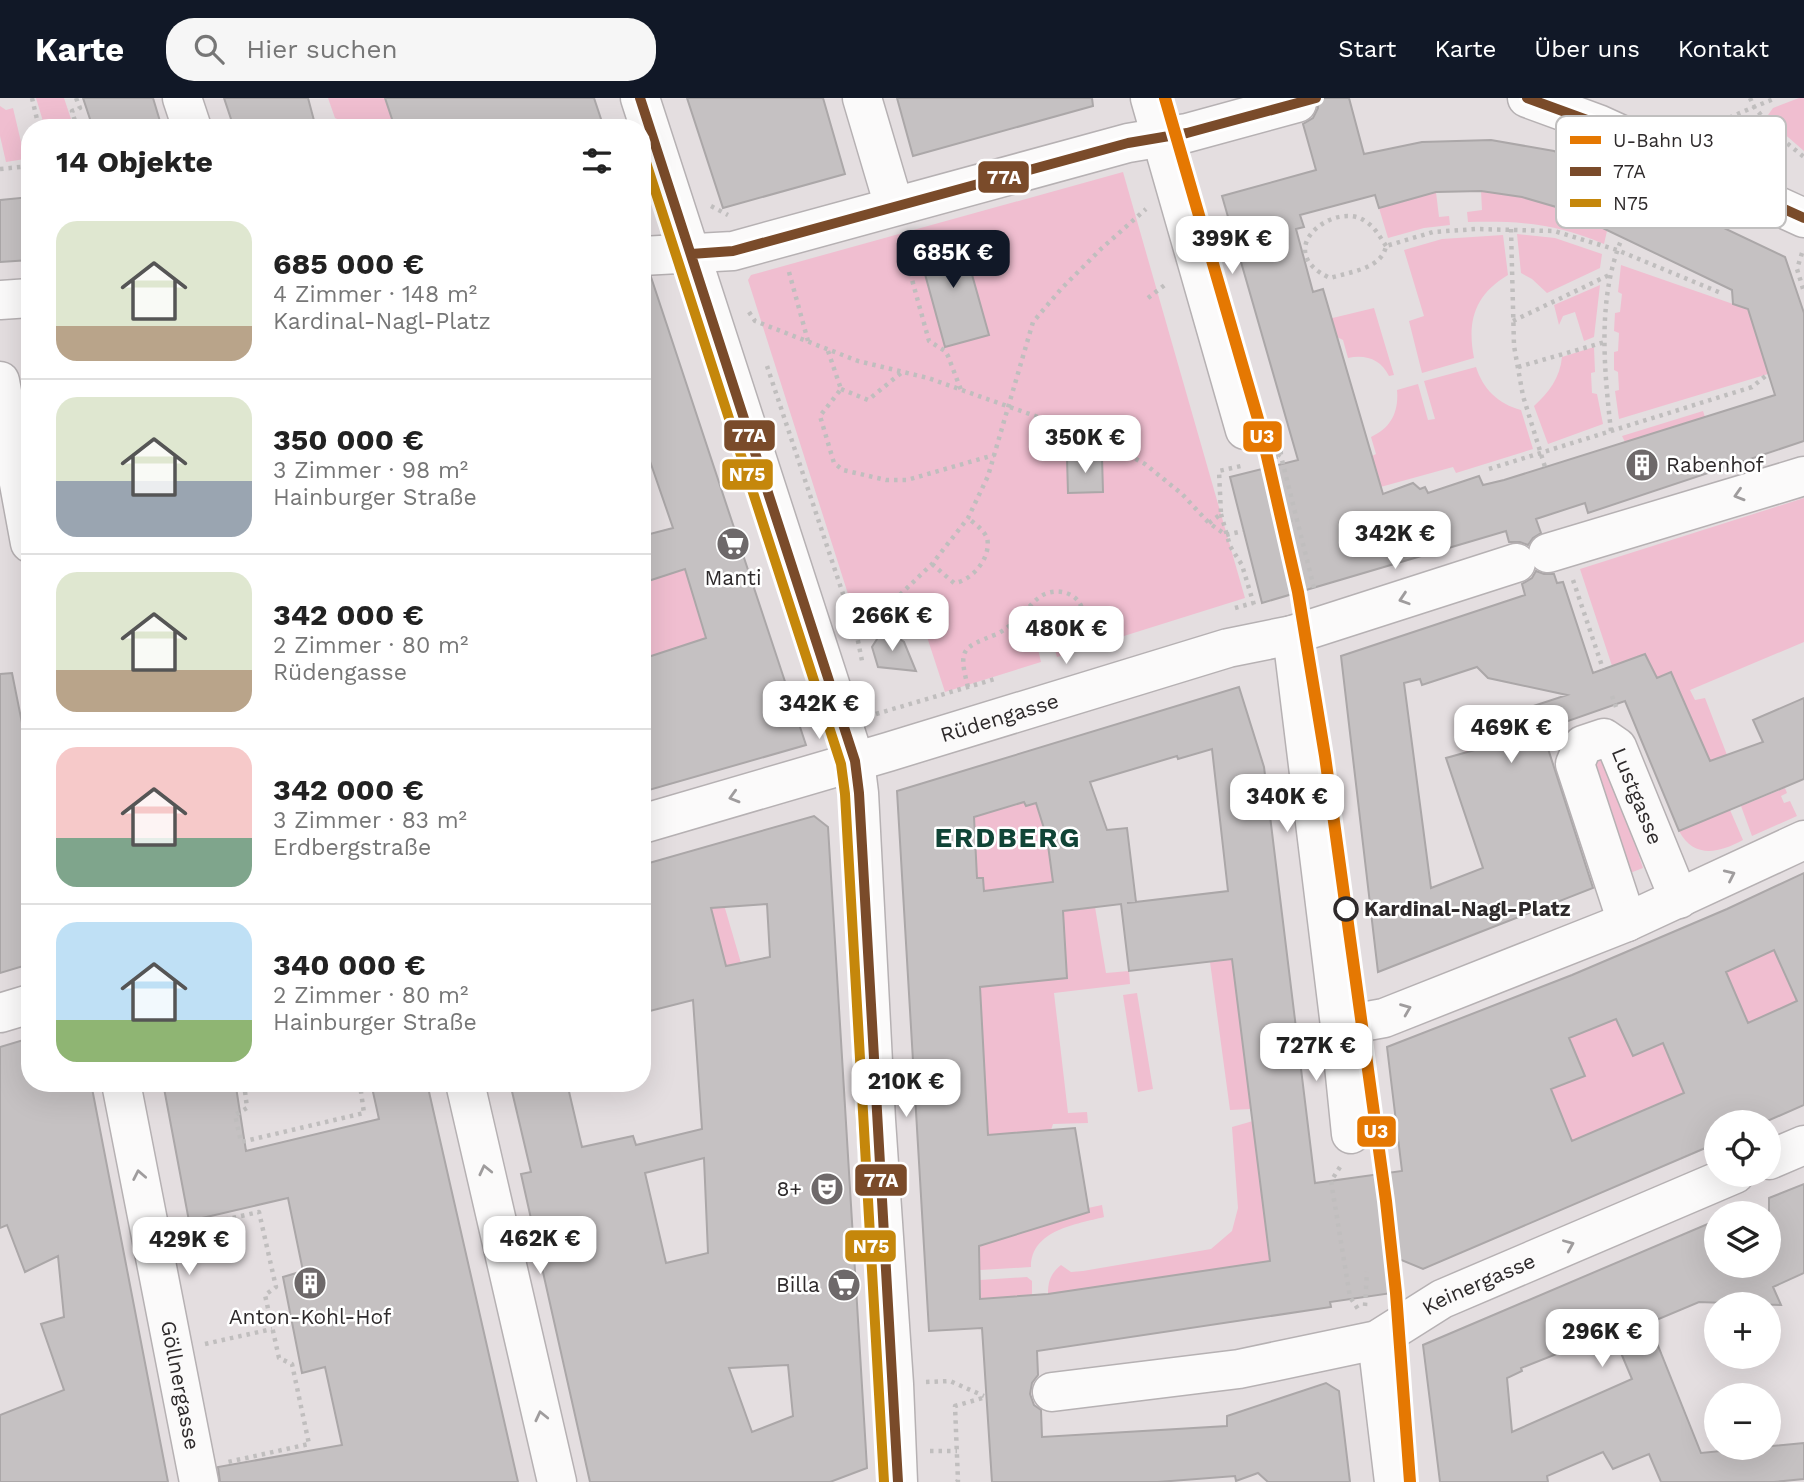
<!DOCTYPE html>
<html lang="de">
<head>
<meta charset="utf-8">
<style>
	body { margin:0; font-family:"Work Sans",sans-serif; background:#f6f6f6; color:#222; height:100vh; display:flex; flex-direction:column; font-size:26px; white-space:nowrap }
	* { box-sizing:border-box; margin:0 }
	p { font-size:23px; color:#767676 }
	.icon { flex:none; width:38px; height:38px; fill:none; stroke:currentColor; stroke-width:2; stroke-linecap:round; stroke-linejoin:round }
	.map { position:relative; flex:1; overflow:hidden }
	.panel { position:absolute; left:21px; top:21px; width:630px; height:973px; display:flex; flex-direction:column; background:#fff; border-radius:28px; box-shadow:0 7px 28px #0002 }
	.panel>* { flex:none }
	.buttons { position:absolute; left:1704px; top:1012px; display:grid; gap:14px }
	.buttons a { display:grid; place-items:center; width:77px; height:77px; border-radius:50%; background:#fff; box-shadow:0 7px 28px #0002; font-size:35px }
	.price { position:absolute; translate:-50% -60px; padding:0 16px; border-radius:14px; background:#fff; color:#222; font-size:23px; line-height:46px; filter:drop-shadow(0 2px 4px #0008) }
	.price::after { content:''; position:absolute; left:50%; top:42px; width:21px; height:16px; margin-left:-10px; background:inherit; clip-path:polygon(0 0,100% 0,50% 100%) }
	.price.on { background:#111827; color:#fff }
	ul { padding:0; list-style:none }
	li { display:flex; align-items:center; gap:21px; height:175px; padding:0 35px }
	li+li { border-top:2px solid #e0e0e0 }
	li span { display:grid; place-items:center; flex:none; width:196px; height:140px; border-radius:21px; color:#555 }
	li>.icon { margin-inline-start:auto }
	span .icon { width:84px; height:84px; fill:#fffc; stroke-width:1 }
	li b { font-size:30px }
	h2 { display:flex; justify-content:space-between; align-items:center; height:84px; padding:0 35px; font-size:30px }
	header { display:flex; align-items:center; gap:42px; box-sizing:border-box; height:98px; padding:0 35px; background:#111827; color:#fff }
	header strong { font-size:33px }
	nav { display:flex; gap:38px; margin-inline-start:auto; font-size:24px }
	.search { width:490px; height:63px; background:#f6f6f6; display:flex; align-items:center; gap:18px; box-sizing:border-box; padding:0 24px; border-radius:28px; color:#767676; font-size:26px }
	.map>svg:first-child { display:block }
</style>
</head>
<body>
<header>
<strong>Karte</strong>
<div class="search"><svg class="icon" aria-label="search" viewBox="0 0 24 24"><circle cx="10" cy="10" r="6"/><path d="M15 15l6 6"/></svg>Hier suchen</div>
<nav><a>Start</a><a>Karte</a><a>Über uns</a><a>Kontakt</a></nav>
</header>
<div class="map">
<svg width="1804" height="1384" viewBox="0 0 1804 1384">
	<rect width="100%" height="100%" fill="#e4dee0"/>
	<path fill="#f0bed0" d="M36 0H64L74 30H45Z
		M328 0H385L393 24C368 31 359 32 335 20Z
		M1799 0H1804V53L1781 33 1768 17 1773 10Z
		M0 8 6 12 13 10 25 61 6 64 0 38Z
		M1123 74 1245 500 1057 559 1052 542 1044 541 1037 547 1041 564 945 594 915 502 869 515 861 521 855 518 748 182 751 177Z
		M1481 93 1522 99 1563 111 1607 133 1604 146C1554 125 1521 123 1468 124L1467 114 1482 112Z
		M1436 94 1439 119 1449 118 1450 127 1424 130 1388 140 1379 110Z
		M1517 136 1555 140 1602 156 1600 170 1547 195 1532 181 1521 175Z
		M1503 137 1508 177C1474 197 1467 224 1474 260L1422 275 1409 223 1424 218 1404 152 1442 141Z
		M1621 167 1733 206 1747 208 1768 276 1619 321 1615 293 1619 292 1618 274 1614 272V254L1618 253 1619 235 1614 233 1615 215 1620 214 1622 196 1618 194Z
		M1600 187 1594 239 1584 243 1575 214 1563 218 1559 227 1554 207Z
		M1374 210 1394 277 1389 278C1381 261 1365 256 1348 260L1343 242 1337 239 1327 242 1316 224Z
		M1594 249 1595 274 1591 275 1592 295 1597 296 1603 326 1548 346 1534 308C1549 294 1560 280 1562 259Z
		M1476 269C1483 291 1498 306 1521 312L1533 351 1456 375 1453 369 1366 393 1372 358 1376 356 1371 339C1391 330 1399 314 1397 292L1418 286 1428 322 1435 321 1424 283Z
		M1703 313 1705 319 1625 344 1622 338Z
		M1804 400V544L1690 592 1695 602 1705 600 1727 657 1710 663 1671 574 1657 580 1645 556 1612 568 1580 471Z
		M685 471 707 541 642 561V485Z
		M1503 610 1514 641 1466 657 1456 626Z
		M1606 658 1643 770 1630 775 1592 659Z
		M1785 690 1787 695 1781 698 1784 705 1790 703 1797 718 1752 738 1741 708Z
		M1024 704 1026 708 1036 705 1047 740 1053 784 984 793 983 780H977L976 751H959L955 724Z
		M1730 712 1743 742C1719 755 1694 761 1679 733Z
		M722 800 741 865 726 868 716 827 701 815Z
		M1095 809 1106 875 1129 873 1130 886 1054 895 1068 1015 1087 1014 1088 1025 1053 1026 1051 1032 988 1037 980 889 1067 880 1063 813Z
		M1787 845 1781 869 1790 889 1804 883V900L1739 929 1691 1001 1661 1004 1570 1045 1551 991 1585 978 1577 960 1566 964 1552 946 1630 914 1623 936 1633 957 1663 945 1669 959 1713 924 1742 911 1732 890 1714 878Z
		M1232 861 1251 1011 1230 1012 1210 864Z
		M1137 895 1153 991 1138 994 1123 897Z
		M1253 1023 1267 1139 1278 1162 1048 1196C1048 1183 1051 1175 1061 1167L1071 1174 1083 1173 1211 1151 1232 1133 1238 1110 1232 1029Z
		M1102 1107 1104 1119C1077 1126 1031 1132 1031 1169L980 1172 978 1142H999L1089 1114 1088 1110Z
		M1027 1179 1032 1183V1198L981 1201 980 1182Z"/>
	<path fill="#c5c1c2" stroke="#aba7a8" stroke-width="2" fill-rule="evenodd" d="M83 0H153L162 30H93Z
		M224 0H308L316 30H234Z
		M385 0H594L604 30H395Z
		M687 0H823L845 76 723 110Z
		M897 0H1092L1093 8 913 58Z
		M1318 0H1349L1364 56 1422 44 1491 42 1554 53 1644 92 1785 159 1804 215V343L1588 415 1585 405 1536 421 1541 435 1533 440 1528 447 1520 444H1509L1506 433 1262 505 1230 379 1298 362 1222 98 1316 72 1303 26 1313 20 1318 10ZM1481 93 1522 99 1563 111 1732 192 1733 206 1748 211 1775 297 1504 382 1483 387 1479 378 1428 395 1425 389 1420 391 1413 385 1383 396 1323 191 1313 194 1296 131 1304 129 1300 117 1375 97 1379 110 1436 94Z
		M30 99V162L0 164V102Z
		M960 134 989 237 945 249 917 147Z
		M651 179 806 647 642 694V561L706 540 685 471 642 485V438L673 430 642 340V180Z
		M1102 359 1103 394 1068 395 1067 360Z
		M1536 473 1544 476H1554L1557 485 1563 484 1593 575 1645 556 1657 580 1671 574 1710 663 1763 644 1753 622 1804 600V681L1679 733 1625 603 1542 632 1593 790 1378 874 1341 558 1525 497 1522 486 1532 480ZM1477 569 1488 580 1567 597 1506 617 1514 641 1446 660 1483 770 1431 790 1404 585 1420 581 1422 587Z
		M886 536H893L904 544 916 573 878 569 872 549 879 538Z
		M12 575 30 665V866L0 875V576Z
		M1239 589 1264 669 1315 1085 1402 1073 1387 949 1572 877 1727 811 1804 775V1007L1765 1024H1717V1045L1423 1171 1387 1156 1392 1195 1330 1204 1331 1209 1037 1253 1038 1277 1032 1285 1030 1296 1034 1307 1041 1312 1042 1339 1227 1328V1318L1326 1285 1339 1293 1350 1384H1268L1258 1375 1236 1383 1235 1378 1158 1384H992L982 1230 929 1233 897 693ZM1212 651 1228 793 1127 805 1136 804 1127 730 1107 732 1090 684 1177 658 1178 661ZM1024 704 1026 708 1036 705 1047 740 1053 784 984 793 983 780H977L974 719ZM1121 806 1129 873 1232 861 1270 1163 1048 1196 980 1201 979 1148 1089 1114 1075 1030 988 1037 980 889 1067 880 1063 813ZM1774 852 1797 903 1748 925 1726 874ZM1616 921 1633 958 1663 945 1684 995 1572 1043 1551 991 1585 978 1569 940Z
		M814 718 828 729 867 1370 830 1384H590L521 1076 531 1074 510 985H567L582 1049 633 1038 636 1047 702 1031 693 902 642 915V767ZM767 806 770 859 726 868 711 810ZM704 1060 708 1155 666 1165 645 1075ZM788 1267 793 1318 752 1334 729 1270Z
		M30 940V985H91L168 1384H0V1317L64 1292 41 1226 64 1219 58 1158 25 1174 7 1127 0 1130V949Z
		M163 985H218L219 992 236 989 246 1053 379 1021 371 985H427L518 1384H220L218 1369 342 1347 325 1269 302 1275 283 1179 303 1173 288 1100 189 1123Z
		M1804 1086V1175L1773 1189 1781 1207 1699 1204 1649 1225 1701 1355 1804 1345V1381L1774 1384H1661L1649 1356 1613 1371 1603 1354 1547 1378 1548 1384H1440L1423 1247 1717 1122V1167H1769V1100ZM1613 1236 1632 1281 1512 1334 1507 1280 1522 1273 1521 1270 1569 1251 1570 1254Z"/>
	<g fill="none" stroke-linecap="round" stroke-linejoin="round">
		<defs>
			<g id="minor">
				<path d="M182 0 192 30"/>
				<path d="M640 0 855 663 859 695 876 1022 894 1286 898 1384"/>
				<path d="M862 0 894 108"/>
				<path d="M1150 0 1245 332"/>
				<path d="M1527 0 1598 26 1804 120"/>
				<path d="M642 158 733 153 1128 45 1187 35 1297 5"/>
				<path d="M0 202 30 200"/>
				<path d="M0 283 30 445"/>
				<path d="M1548 455 1804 378"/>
				<path d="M1292 537 1340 928 1351 1036"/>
				<path id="s1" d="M642 726 888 654 1228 550 1292 537 1516 465"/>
				<path id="s2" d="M1627 824 1575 666 1583 647 1604 640 1617 649 1679 801"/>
				<path d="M0 915 30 906"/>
				<path d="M1340 928 1384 920 1627 824 1804 742"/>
				<path id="s3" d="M121 985 199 1384"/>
				<path d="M465 985 557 1384"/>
				<path d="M1769 1062 1804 1047"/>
				<path d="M1377 1242 1394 1384"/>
				<path id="s4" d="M1052 1294 1239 1271 1377 1242 1442 1201 1735 1076"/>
			</g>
		</defs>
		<use href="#minor" stroke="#b6b1b3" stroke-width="41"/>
		<path stroke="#c0bebe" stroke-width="4.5" stroke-dasharray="3.5 5" stroke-linecap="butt" d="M32 0 39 30
			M76 0 80 10 72 13 77 30
			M1750 0 1754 9 1776 0
			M1698 33 1754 9 1783 42 1804 59
			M0 71 30 68
			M711 108 728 117
			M1511 131 1514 248 1523 298 1545 369
			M901 142 929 243 945 253 948 258 961 292
			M1386 148C1380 139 1375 129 1365 123 1335 102 1269 152 1330 180 1349 174 1382 171 1386 148L1433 134 1476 131 1554 133 1617 152 1721 195
			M1802 155 1797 171 1804 194
			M789 174 808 243
			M1148 200 1166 186
			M749 214 755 223 858 263 928 280 1100 341 1145 366 1182 396 1209 425 1226 437 1243 433
			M1513 223 1609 177
			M828 253 841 291 820 318 834 365 843 372 886 382H907L994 357
			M767 268 857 538 862 563
			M1518 269 1605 244
			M841 291 868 302 901 275
			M1611 333C1604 270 1597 200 1622 140
			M1271 351 1281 358 1315 494
			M1266 361 1281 358 1280 339
			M1489 371 1752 289 1768 276
			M1221 416 1230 448 1242 467 1254 507
			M1281 424 1296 421
			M1209 425 1221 416 1219 373 1241 368
			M932 466 954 485C972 483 992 459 987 440 984 432 974 425 968 420
			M1573 482 1603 571
			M1235 510 1253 505
			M1024 515C1030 508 1036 500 1045 496 1063 488 1087 500 1082 522L1061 541
			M857 538 932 466 968 420 988 378 1033 224 1061 191 1102 150 1146 111
			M968 589C958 550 962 550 997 536 1007 531 1015 523 1024 515L1061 541 1067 561
			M1612 598 1616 609
			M876 616 995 581
			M244 985 247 1010 235 1017 241 1044 364 1015 360 987 356 985
			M1340 1069 1331 1083 1350 1199 1358 1211
			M183 1131 259 1114 276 1189 265 1197 279 1260 292 1266 309 1346 228 1364
			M1365 1208 1367 1174
			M205 1246 272 1231
			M926 1284 950 1283 984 1298
			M930 1353H957
			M956 1384 958 1383 955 1308 986 1299"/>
		<use href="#minor" stroke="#fbfafa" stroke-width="38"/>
		<defs>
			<path id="bus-1" d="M640 0 855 663 859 695 898 1384
				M1527 0 1598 26 1804 120
				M691 156 733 153 1128 45 1187 35 1316 0"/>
			<path id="bus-2" d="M642 52 841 666 845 696 884 1384"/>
		</defs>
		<use href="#bus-1" stroke="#fff" stroke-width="16"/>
		<use href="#bus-2" stroke="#fff" stroke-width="16"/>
		<use href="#bus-1" stroke="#7a4b2a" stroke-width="10"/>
		<use href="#bus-2" stroke="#c5870b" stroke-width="10"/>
		<defs>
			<path id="metro-1" d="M1165 0 1260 328 1298 494 1325 658 1386 1103 1396 1195 1410 1384"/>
		</defs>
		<use href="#metro-1" stroke="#fff" stroke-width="18"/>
		<use href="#metro-1" stroke="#e57802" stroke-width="12"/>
	</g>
	<defs><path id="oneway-chevron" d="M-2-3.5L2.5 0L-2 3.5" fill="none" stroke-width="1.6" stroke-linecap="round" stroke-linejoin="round" transform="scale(1.75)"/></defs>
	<g stroke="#9f9c9d">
		<use href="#oneway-chevron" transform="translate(1739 397) rotate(163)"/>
		<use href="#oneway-chevron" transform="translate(1404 501) rotate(162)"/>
		<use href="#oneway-chevron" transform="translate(734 699) rotate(164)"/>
		<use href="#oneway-chevron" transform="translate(1730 777) rotate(-25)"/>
		<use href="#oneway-chevron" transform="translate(1406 911) rotate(-22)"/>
		<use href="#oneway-chevron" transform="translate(485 1072) rotate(-103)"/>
		<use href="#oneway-chevron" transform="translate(139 1077) rotate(-101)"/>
		<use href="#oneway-chevron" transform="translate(1569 1147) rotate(-23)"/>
		<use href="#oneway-chevron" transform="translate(541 1318) rotate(-103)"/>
	</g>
	<defs>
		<symbol id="building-disc" viewBox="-11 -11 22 22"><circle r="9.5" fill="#6e696a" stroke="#fff"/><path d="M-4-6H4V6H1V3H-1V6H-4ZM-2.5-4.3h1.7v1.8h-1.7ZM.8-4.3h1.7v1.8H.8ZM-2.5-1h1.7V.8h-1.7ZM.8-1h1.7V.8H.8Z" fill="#fff"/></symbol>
		<symbol id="supermarket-disc" viewBox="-11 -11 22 22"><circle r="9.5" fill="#6e696a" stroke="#fff"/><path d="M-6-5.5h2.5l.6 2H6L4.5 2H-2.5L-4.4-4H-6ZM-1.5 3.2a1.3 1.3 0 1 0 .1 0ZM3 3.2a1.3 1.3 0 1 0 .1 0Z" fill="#fff"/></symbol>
		<symbol id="theatre-disc" viewBox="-11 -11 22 22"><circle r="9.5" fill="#6e696a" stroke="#fff"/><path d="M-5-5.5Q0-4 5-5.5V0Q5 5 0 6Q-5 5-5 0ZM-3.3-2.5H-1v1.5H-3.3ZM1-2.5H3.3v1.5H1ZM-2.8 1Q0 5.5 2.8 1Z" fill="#fff"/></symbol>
	</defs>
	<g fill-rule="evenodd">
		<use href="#building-disc" x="1623" y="348" width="38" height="38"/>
		<use href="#supermarket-disc" x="714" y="427" width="38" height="38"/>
		<use href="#theatre-disc" x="808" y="1072" width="38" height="38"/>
		<use href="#building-disc" x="291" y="1166" width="38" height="38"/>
		<use href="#supermarket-disc" x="825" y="1168" width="38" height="38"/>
	</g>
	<circle fill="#fff" stroke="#2e2a2b" stroke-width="3.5" cx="1346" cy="811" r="11"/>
	<g text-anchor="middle" stroke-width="5" stroke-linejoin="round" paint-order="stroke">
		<g font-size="21" fill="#2e2a2b" stroke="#fff">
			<text x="1666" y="374" text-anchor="start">Rabenhof</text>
			<text x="733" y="487">Manti</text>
			<text x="802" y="1098" text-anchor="end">8+</text>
			<text x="820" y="1194" text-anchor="end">Billa</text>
			<text x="310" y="1226">Anton-Kohl-Hof</text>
		</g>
		<g font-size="21" fill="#2e2a2b" stroke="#fff">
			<text dy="7" stroke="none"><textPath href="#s1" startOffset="373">Rüdengasse</textPath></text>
			<text dy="7" stroke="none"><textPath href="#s2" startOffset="278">Lustgasse</textPath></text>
			<text dy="7" stroke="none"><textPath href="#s4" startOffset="446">Keinergasse</textPath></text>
			<text dy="7" stroke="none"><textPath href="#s3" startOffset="308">Göllnergasse</textPath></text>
		</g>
		<g font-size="21" font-weight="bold" fill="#2e2a2b" stroke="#fff" text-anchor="start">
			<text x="1364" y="818">Kardinal-Nagl-Platz</text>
		</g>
		<g font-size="28" font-weight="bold" letter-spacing="2" fill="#104436" stroke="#fff">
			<text x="1008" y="749">ERDBERG</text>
		</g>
	</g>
	<rect x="1556" y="18" width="230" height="112" rx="10" fill="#fff" stroke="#c0bfbf" stroke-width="2"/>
	<rect x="1570" y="38" width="31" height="8" fill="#e57802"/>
	<rect x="1570" y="69" width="31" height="9" fill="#7a4b2a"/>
	<rect x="1570" y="101" width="31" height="8" fill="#c5870b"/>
	<g font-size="19" fill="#2e2a2b">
		<text x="1613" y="49">U-Bahn U3</text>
		<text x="1613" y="80">77A</text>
		<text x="1613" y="112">N75</text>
	</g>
	<g stroke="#fff" stroke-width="2.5">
		<rect x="977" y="62" width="53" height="34" rx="7" fill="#7a4b2a"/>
		<rect x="723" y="321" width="53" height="33" rx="7" fill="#7a4b2a"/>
		<rect x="1242" y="322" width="41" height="33" rx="7" fill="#e57802"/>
		<rect x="721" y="360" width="53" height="33" rx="7" fill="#c5870b"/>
		<rect x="1356" y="1017" width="41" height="33" rx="7" fill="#e57802"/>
		<rect x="854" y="1065" width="54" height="34" rx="7" fill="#7a4b2a"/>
		<rect x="844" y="1131" width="53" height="34" rx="7" fill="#c5870b"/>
	</g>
	<g font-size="19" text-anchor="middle" font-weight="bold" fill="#fff">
		<text x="1004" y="86">77A</text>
		<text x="749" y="344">77A</text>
		<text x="1262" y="345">U3</text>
		<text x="747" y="383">N75</text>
		<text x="1376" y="1040">U3</text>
		<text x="881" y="1089">77A</text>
		<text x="871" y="1155">N75</text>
	</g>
</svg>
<div class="buttons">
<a><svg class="icon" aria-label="locate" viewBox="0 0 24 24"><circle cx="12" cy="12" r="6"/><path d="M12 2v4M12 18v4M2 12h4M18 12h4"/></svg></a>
<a><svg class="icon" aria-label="layers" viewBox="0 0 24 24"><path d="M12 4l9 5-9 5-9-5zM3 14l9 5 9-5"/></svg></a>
<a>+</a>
<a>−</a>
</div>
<b class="price" style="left:1232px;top:178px">399K €</b>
<b class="price on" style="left:953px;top:192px">685K €</b>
<b class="price" style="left:1085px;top:377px">350K €</b>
<b class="price" style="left:1395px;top:473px">342K €</b>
<b class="price" style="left:892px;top:555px">266K €</b>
<b class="price" style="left:1066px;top:568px">480K €</b>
<b class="price" style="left:819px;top:643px">342K €</b>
<b class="price" style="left:1511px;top:667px">469K €</b>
<b class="price" style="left:1287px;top:736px">340K €</b>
<b class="price" style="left:1316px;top:985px">727K €</b>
<b class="price" style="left:906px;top:1021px">210K €</b>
<b class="price" style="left:540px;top:1178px">462K €</b>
<b class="price" style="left:189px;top:1179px">429K €</b>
<b class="price" style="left:1602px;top:1271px">296K €</b>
<section class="panel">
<h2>14 Objekte<svg class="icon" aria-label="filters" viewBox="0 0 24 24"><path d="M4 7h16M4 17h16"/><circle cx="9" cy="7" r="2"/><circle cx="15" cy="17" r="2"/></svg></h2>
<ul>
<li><span style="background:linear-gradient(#dfe7d0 75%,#b9a48a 0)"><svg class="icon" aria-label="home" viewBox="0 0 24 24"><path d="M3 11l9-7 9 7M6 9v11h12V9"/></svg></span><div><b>685 000 €</b><p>4 Zimmer · 148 m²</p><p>Kardinal-Nagl-Platz</p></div></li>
<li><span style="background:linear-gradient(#dfe7d0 60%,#9aa5b1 0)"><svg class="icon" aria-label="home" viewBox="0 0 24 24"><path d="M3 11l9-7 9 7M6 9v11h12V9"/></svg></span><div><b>350 000 €</b><p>3 Zimmer · 98 m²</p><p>Hainburger Straße</p></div></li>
<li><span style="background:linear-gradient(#dfe7d0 70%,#b9a48a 0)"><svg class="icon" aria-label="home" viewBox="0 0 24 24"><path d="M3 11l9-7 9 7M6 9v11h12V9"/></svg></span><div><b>342 000 €</b><p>2 Zimmer · 80 m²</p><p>Rüdengasse</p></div></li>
<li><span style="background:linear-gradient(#f6c9c9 65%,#7fa58c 0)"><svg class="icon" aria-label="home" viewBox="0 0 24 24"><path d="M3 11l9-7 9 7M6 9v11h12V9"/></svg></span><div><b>342 000 €</b><p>3 Zimmer · 83 m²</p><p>Erdbergstraße</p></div></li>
<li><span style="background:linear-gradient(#bfe0f5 70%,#8fb573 0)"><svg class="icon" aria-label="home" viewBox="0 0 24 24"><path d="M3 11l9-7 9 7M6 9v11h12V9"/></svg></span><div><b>340 000 €</b><p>2 Zimmer · 80 m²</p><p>Hainburger Straße</p></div></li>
</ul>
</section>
</div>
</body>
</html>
